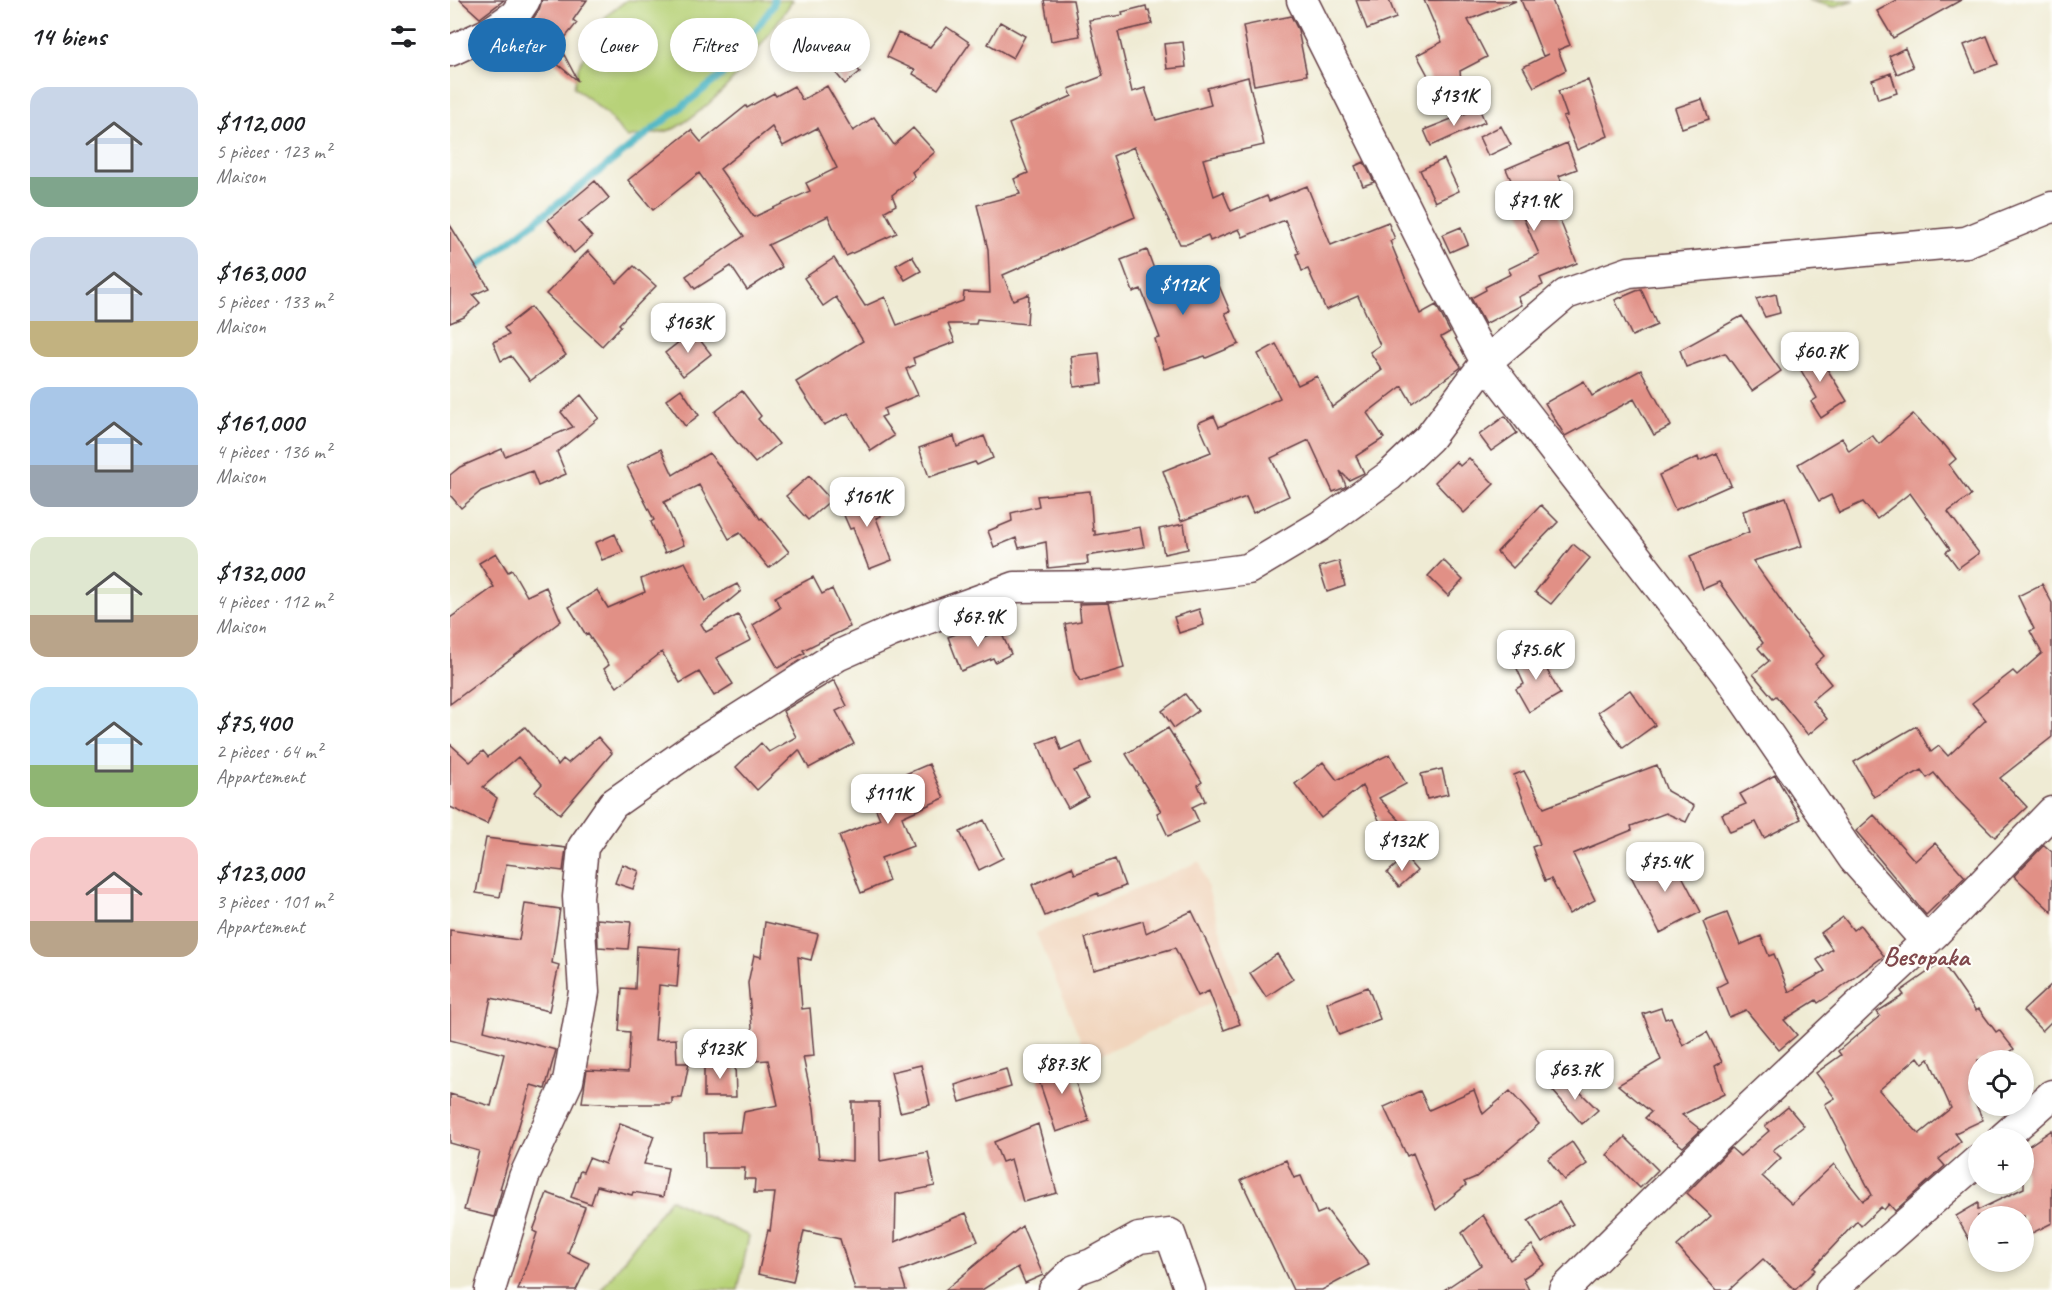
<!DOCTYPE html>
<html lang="fr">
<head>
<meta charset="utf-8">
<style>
	body { margin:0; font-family:Caveat,sans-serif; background:#f2f2f2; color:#202124; height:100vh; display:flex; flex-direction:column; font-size:22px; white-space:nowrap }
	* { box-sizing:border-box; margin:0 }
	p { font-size:20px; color:#757577 }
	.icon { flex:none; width:33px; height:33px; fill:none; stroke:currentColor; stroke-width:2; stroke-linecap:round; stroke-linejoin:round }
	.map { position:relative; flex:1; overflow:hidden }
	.sheet { display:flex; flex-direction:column; background:#fff; width:450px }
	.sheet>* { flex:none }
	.hud { position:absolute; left:18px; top:18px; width:570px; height:54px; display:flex; gap:12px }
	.controls { position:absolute; left:1518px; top:1050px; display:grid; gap:12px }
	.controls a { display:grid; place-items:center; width:66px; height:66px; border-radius:50%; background:#fff; box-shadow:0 3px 9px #0003; font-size:30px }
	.price { position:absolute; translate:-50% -51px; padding:0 14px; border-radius:12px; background:#fff; color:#222; font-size:20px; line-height:39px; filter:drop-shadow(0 2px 3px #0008) }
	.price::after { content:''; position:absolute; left:50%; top:36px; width:18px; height:14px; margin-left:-9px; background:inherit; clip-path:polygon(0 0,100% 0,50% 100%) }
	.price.active { background:#1f6fb2; color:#fff }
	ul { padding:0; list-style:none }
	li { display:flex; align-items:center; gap:18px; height:150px; padding:0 30px }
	li span { display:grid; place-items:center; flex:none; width:168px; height:120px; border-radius:18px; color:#555 }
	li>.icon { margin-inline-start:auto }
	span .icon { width:72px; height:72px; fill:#fffc; stroke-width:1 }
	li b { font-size:26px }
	h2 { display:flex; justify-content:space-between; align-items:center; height:72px; padding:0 30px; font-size:26px }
	.tag { padding:0 21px; border-radius:27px; background:#fff; box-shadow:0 3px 9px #0003; font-size:21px; line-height:54px }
	.tag.active { background:#1f6fb2; color:#fff }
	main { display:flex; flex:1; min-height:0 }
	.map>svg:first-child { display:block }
</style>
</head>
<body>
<main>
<section class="sheet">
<h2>14 biens<svg class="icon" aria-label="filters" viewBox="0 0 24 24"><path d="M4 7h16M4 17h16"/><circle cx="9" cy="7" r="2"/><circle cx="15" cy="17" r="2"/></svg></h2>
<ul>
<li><span style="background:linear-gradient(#c9d6e8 75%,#7fa58c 0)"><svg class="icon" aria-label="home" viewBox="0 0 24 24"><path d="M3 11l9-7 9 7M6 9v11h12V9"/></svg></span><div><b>$112,000</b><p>5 pièces · 123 m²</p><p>Maison</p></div></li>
<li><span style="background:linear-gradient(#c9d6e8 70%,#c2b280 0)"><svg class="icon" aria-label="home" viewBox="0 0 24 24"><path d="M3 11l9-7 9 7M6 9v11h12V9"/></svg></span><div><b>$163,000</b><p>5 pièces · 133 m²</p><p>Maison</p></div></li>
<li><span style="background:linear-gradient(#a9c7e8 65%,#9aa5b1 0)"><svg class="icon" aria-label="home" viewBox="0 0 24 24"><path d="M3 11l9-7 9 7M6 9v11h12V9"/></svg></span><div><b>$161,000</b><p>4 pièces · 136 m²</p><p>Maison</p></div></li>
<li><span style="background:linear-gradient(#dfe7d0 65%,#b9a48a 0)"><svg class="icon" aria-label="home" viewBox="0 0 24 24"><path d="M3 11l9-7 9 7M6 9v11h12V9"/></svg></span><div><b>$132,000</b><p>4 pièces · 112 m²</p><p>Maison</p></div></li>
<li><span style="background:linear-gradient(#bfe0f5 65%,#8fb573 0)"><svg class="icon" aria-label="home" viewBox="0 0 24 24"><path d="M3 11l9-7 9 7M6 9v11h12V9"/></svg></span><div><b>$75,400</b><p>2 pièces · 64 m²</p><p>Appartement</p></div></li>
<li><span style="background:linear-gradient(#f6c9c9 70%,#b9a48a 0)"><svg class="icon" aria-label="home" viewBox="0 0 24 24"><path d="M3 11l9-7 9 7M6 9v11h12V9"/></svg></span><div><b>$123,000</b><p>3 pièces · 101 m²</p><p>Appartement</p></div></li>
</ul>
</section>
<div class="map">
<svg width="1602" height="1290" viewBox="0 0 1602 1290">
	<rect width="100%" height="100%" fill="#fdfcf7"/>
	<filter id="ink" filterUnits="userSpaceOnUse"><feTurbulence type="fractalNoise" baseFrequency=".0167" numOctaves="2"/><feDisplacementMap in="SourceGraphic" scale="12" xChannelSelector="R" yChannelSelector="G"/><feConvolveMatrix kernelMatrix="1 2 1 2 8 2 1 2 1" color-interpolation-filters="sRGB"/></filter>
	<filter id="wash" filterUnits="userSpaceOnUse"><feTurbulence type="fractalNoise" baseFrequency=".008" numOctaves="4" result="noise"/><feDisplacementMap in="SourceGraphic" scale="24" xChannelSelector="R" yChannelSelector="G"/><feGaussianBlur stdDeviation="1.35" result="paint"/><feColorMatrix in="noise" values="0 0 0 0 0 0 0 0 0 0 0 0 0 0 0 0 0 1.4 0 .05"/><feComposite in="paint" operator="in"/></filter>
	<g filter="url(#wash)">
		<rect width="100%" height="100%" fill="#efebd4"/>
		<path fill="#f1d5bd" d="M750 861 788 991 639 1060 586 933Z"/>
		<path fill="#b7d278" stroke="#807852" stroke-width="1.5" d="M177 0H343C312 45 275 99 227 127 216 134 191 135 177 138L157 114 124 87 128 68 157 15Z
			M1358 0H1404L1383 7Z
			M220 1199 299 1236 288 1290H151Z"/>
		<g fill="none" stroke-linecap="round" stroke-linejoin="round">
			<path stroke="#45b2c2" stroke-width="7" d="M19 270 27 267 50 249 271 76 323 6 324 0"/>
		</g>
		<g id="blocks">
			<path fill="#e19086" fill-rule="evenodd" d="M10 0H54L30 18Z
				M92 0H137L123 20 127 23 109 45 128 81 69 33 79 25 89 10Z
				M594 0H623L630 36 601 41Z
				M906 0H939L946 18 917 29Z
				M974 0 1066 1 1018 20 1037 57 1010 71 1011 80 987 92 967 55 992 42Z
				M1071 0H1102L1120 45 1108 50 1116 70 1084 87 1073 67 1099 54 1093 56Z
				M1447 0H1511L1443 38 1427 11Z
				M696 6 697 11 699 10 702 24 668 32 682 92 695 88 706 120 761 105 757 88 798 77 814 145 753 159 764 196 773 192 781 211 817 196 819 201 857 186 881 245 938 222 945 239 940 241 970 314 986 305 1000 332 991 337 1011 366 1010 368 962 403 952 386 917 413 934 438 906 456 914 473 899 480 890 471 896 486 893 488 883 492 859 440 821 458 839 496 803 513 796 497 731 521 713 471 761 452 748 423 764 416 769 427 830 398 808 354 826 344 848 385 867 376 882 407 932 370 920 352 930 345 908 296 876 310 858 269 852 271 846 254 849 253 835 220 793 237 789 229 760 241 758 235 737 244H730L684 147 663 156 685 217 553 275 563 300 579 294 577 324 527 319 526 324H498L505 342 463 358 465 365 456 369 468 395 434 409 436 415 431 417 444 436 421 451 398 413 374 425 346 382 413 341 386 297 373 306 354 278 384 258 415 306 435 297 447 325 513 301 514 292 540 293 538 249 527 205 570 194 564 179 578 173 559 124 622 96 619 89 653 76 639 20 673 15 672 12Z
				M841 16 848 30 857 75 804 85 793 26Z
				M550 22 575 36 563 58 538 44Z
				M497 27 520 43 488 89 463 74 465 70 437 57 448 33 480 47Z
				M1537 36 1548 64 1525 72 1514 45Z
				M733 42 736 67 717 69 714 44Z
				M1455 48 1463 67 1447 74 1439 56Z
				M399 59 410 72 395 84 384 71Z
				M1441 73 1447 93 1428 99 1422 80Z
				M1138 80 1158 136 1127 150 1113 117 1117 116 1108 91Z
				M344 86 352 100 377 86 403 131 424 117 444 145 463 128 485 152 462 172 465 177 442 195 446 205 435 211 447 233 396 256 378 216 318 245 332 267 297 290 281 266 245 289 236 276 294 236 249 173 203 210 178 180 241 130 251 142 296 106 297 108 324 93 326 96ZM322 127 333 146 367 128 387 168 356 183 360 191 304 217 270 169Z
				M1252 99 1259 119 1232 128 1225 108Z
				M1029 108 1035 122 981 146 974 130Z
				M1051 126 1061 145 1038 156 1029 137Z
				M1117 143 1127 169 1109 176 1117 193 1102 200 1127 263 1090 278 1093 285 1068 297 1072 305 1035 324 1021 298 1036 290 1035 287 1061 274 1058 269 1089 254 1065 199 1069 198 1056 169Z
				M994 159 1009 191 985 202 970 170Z
				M914 162 924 182 913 186 905 166Z
				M145 181 159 198 129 222 142 237 124 253 98 220Z
				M0 225 39 288 23 295 30 303 14 317 0 323Z
				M1011 227 1018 244 1000 252 992 235Z
				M697 250 716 302 767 281 780 311 775 313 789 344 756 358 755 356 714 369 705 339 710 338 691 289 683 292 671 260Z
				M138 251 167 283 184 266 206 286 169 324 171 326 152 346 96 294Z
				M462 256 471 271 455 280 446 265Z
				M1191 289 1207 325 1182 336 1165 300Z
				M1326 294 1330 313 1315 317 1306 299Z
				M81 307 116 355 80 381 61 356 51 361 43 342 59 335 54 328Z
				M1292 316 1331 371 1302 391 1275 353 1236 367 1230 350Z
				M243 331 261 354 233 376 215 353Z
				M1364 348 1397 401 1371 418 1361 402 1367 398 1344 358Z
				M649 353 652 384 624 387 621 356Z
				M1191 370 1221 426 1204 435 1184 399 1115 436 1095 403 1134 381 1142 396Z
				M231 389 249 415 235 426 216 400Z
				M292 391 311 416 308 419 329 444 305 463 284 439 265 412Z
				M131 395 149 418 107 452 116 474 88 486 82 471 31 491 11 508 0 495V475L10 467 52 449 55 456 123 427 111 412Z
				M1463 414 1492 445 1493 443 1506 459 1499 465 1521 495 1498 512 1529 553 1508 568 1496 552 1500 549 1460 493 1427 519 1413 502 1389 513 1381 495 1369 501 1348 464 1392 438 1399 451 1422 435 1429 444Z
				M1055 416 1067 433 1041 451 1029 435Z
				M504 436 507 447 534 436 543 458 527 465 525 462 479 477 469 448Z
				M211 449 223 475 259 453 303 508 310 519 312 518 339 552 319 568 290 533 279 539 249 485 214 502 234 545 215 553 201 522 204 520 177 466Z
				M1267 453 1281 485 1225 510 1209 475 1248 457 1249 461Z
				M1019 458 1044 484 1014 513 985 482 1006 461 1010 466Z
				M359 476 381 500 358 520 336 496Z
				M420 491 431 516 426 518 442 560 419 569 403 528 400 529 389 504Z
				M640 491 643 531H645V535L690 527 694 547 637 556 638 564 598 568 596 542 569 548 566 538 544 547 538 531 562 521 561 513 589 506 587 496Z
				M1336 497 1352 546 1303 561 1340 613H1339L1374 656 1365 664 1381 684 1362 700 1377 719 1358 735 1326 696 1323 698 1303 674 1319 661 1308 648 1313 643 1269 582 1253 589 1240 556 1299 532 1293 511Z
				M1091 505 1108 522 1063 568 1047 552Z
				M734 524 738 549 714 554 709 529Z
				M165 534 173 552 152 560 145 543Z
				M1123 544 1140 558 1101 604 1085 592Z
				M46 553 58 572 62 570 77 596 96 587 111 621 0 704V618L44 587 29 563Z
				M993 560 1013 580 998 596 978 576Z
				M889 561 895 586 877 592 869 567Z
				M235 562 255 601 287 584 291 591 251 624 256 632 288 615 301 640 266 658 283 684 264 696 249 672 230 683 212 652 167 687 154 669 159 665 138 634 136 635 119 607 147 590 158 608 195 592 191 579Z
				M363 577 372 594 382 589 400 627 353 650 355 653 328 668 303 625 330 608 325 597Z
				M1592 584 1602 603V737L1550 778 1577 807 1545 837 1498 790 1484 773 1477 778 1471 770 1424 797 1404 762 1466 726 1481 752 1489 746 1498 756 1536 720 1522 703 1563 671 1567 675 1592 653 1580 631 1584 629 1568 596Z
				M659 603 674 668 630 681 624 671 615 624 631 621 629 604Z
				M749 609 754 625 729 633 724 617Z
				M522 628 527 640 550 630 561 654 545 662 543 658 511 671 498 637Z
				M1091 650 1100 669 1097 670 1110 694 1079 712 1066 689 1074 684 1064 662Z
				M384 680 397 706 386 711 404 744 359 768 349 750 307 790 286 767 311 743 319 752 346 737 333 711Z
				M1180 690 1205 725 1173 748 1148 712Z
				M735 694 748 711 724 728 712 711Z
				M75 727 108 765 113 759 118 763 148 737 162 753 110 814 85 792 92 784 68 757 33 787 47 798 37 824 0 807V744L20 762 33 751 38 757Z
				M718 728 752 782 748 785 755 801 742 807 749 822 718 836 707 813 711 811 676 754Z
				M606 736 611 750 631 741 641 764 624 771 638 797 618 808 602 779 588 743Z
				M940 754 956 784 929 798 962 834 942 852 921 830 930 822 912 786 871 818 845 784 873 762 887 780Z
				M479 764 494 798 452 817 463 846 431 858 439 881 411 893 389 836 430 819 418 790Z
				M1207 765 1217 791 1244 806 1236 822 1216 813 1181 826 1182 830 1123 854 1145 900 1119 914 1101 879 1095 881 1082 847 1090 844 1064 775 1074 771 1094 808Z
				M992 769 998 794 977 799 971 774Z
				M1325 775 1351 819 1314 838 1306 822 1280 832 1272 814 1296 804 1290 794Z
				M1424 815 1465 861 1485 843 1515 877 1476 915 1406 831Z
				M534 820 553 858 529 870 510 832Z
				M36 838 116 848 113 871 56 864 50 897 26 893Z
				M1594 845 1602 852V912L1564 876Z
				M1220 853 1251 912 1210 933 1180 874Z
				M955 857 967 871 949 887 937 873Z
				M665 859 675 886 649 896 648 893 595 916 582 885 622 867 625 874Z
				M172 864 189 871 183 889 165 883Z
				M75 904 110 909 102 963 109 965 99 1011 41 998 34 1031 106 1050 95 1089 81 1085 50 1189H52L44 1217 14 1210 29 1151 0 1143V1094L41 1106 54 1054 0 1040V930L69 940Z
				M742 911 759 947 790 1024 774 1030 759 991 748 996 725 948 644 970 635 938 693 921 696 933Z
				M1277 913 1290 945 1311 936 1319 956 1324 954 1339 992 1375 971 1367 960 1382 949 1371 933 1393 917 1403 930 1410 925 1434 956 1380 995 1368 1003 1366 1000 1334 1020 1347 1035 1329 1050 1296 1010 1279 1017 1267 987 1277 982 1253 922Z
				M147 919 181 922 178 949 148 947Z
				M315 922 368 934 361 960 348 957 352 1009 360 1008 364 1056 353 1057 364 1108 369 1158 402 1161V1102H429L430 1161 478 1152 485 1186 446 1194 445 1242 516 1213 528 1241 450 1271 456 1290H405L390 1239 354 1231 343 1282 308 1274 318 1230 320 1231 325 1193H304L305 1179H294L295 1168H255L254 1133 291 1132 294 1112 328 1105 318 1060 305 1061 298 983 304 955 311 957Z
				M187 946 230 949 227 987 209 985 205 1040 226 1039 227 1063H239L232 1098H222V1104H167L132 1102 137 1070 178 1072 180 1032 169 1031 172 988 185 989Z
				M827 954 843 979 816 997 800 973Z
				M1492 962 1526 1011 1529 1009 1546 1032 1549 1030 1564 1049 1549 1060H1528V1089L1521 1094 1533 1120 1505 1133 1511 1141 1489 1159 1495 1166 1445 1211 1439 1204 1434 1210 1431 1207 1411 1226 1407 1221 1363 1268 1365 1270 1345 1290 1313 1259 1279 1290H1266L1227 1246 1261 1216 1237 1193 1281 1148 1290 1156 1319 1131 1315 1126 1338 1107 1354 1126 1323 1150 1331 1158 1312 1176 1342 1204 1384 1164 1413 1201 1422 1195 1375 1104 1385 1098 1366 1073 1391 1055 1388 1051 1430 1016 1427 1012 1454 995 1451 991ZM1468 1057 1473 1064 1479 1059 1501 1108 1469 1134 1429 1090Z
				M1602 984V1021L1592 1031 1573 1011Z
				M918 987 930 1019 889 1035 877 1003Z
				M1211 1008 1215 1019 1221 1017 1233 1046 1257 1032 1272 1062 1265 1066 1274 1094 1232 1115 1251 1130 1233 1147 1195 1118 1201 1112 1168 1085 1211 1060 1193 1014Z
				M617 1058 639 1121 606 1132 585 1069Z
				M254 1062H285L286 1097H254Z
				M471 1065 480 1105 450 1112 441 1072Z
				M556 1069 561 1087 510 1102 505 1085Z
				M1117 1079 1148 1110 1132 1124 1103 1091Z
				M1024 1090 1033 1114 1060 1091 1089 1124 1026 1177 1014 1182 1016 1185 986 1210 963 1153 957 1156 934 1107 970 1091 979 1110Z
				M170 1123 204 1136 194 1164 218 1168 213 1197 183 1192 182 1195 147 1186 141 1204 121 1197 130 1171 133 1172 139 1158 155 1164Z
				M588 1124 607 1193 573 1202 561 1159 552 1162 544 1142Z
				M1602 1130V1223L1574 1237V1216H1528V1255L1506 1216 1528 1203V1210L1574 1188V1149Z
				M1175 1137 1208 1170 1190 1188 1157 1155Z
				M1122 1142 1137 1164 1114 1180 1098 1159Z
				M836 1160 844 1178 851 1176 867 1214 877 1210 919 1265 872 1290H843L791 1180Z
				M97 1193 135 1207 118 1253 139 1263 126 1290H68L87 1233 83 1231Z
				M1109 1202 1123 1224 1092 1243 1078 1221Z
				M1033 1215 1060 1260 1082 1245 1095 1264 1073 1278 1079 1290H994L1031 1265 1012 1233Z
				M572 1226 593 1275 575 1283 568 1267 532 1290H495Z"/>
		</g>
	</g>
	<g filter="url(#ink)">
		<use href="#blocks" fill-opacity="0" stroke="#633e44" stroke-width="1.5"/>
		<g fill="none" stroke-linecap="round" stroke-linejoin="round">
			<defs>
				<path id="minor" d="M852 0 992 280 1036 362 1276 673 1403 858 1476 941
					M0 51 39 33 65 15 75 0
					M1553 1138 1602 1095
					M40 1290 74 1177 118 1081 134 992 128 897 133 847 163 804 247 745 387 656 441 632 565 587 665 586 798 569 870 526 939 476 979 438 1036 362 1116 294 1179 272 1516 242 1602 207
					M604 1290 625 1270 642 1264 689 1238 720 1234 740 1290
					M1114 1290 1266 1139 1485 933 1602 812
					M1381 1290 1528 1160"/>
			</defs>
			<use href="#minor" stroke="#633e44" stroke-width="33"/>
			<use href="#minor" stroke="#fff" stroke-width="30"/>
		</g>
	</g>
	<g text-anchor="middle" stroke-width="4.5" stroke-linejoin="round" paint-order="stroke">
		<g font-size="27" font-weight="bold" fill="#7f474b" stroke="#fdfcf7">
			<text x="1476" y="965">Besopaka</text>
		</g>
	</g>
</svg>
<div class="controls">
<a><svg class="icon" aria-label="locate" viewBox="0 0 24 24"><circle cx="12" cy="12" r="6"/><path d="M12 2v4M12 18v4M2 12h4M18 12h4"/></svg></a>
<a>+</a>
<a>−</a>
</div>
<b class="price" style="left:1004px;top:127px">$131K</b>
<b class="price" style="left:1084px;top:232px">$71.9K</b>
<b class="price active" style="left:733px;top:316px">$112K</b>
<b class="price" style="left:238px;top:354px">$163K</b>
<b class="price" style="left:1370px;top:383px">$60.7K</b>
<b class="price" style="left:417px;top:528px">$161K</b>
<b class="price" style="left:528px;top:648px">$67.9K</b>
<b class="price" style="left:1086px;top:681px">$75.6K</b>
<b class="price" style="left:438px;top:825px">$111K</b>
<b class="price" style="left:952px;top:872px">$132K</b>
<b class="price" style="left:1215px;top:893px">$75.4K</b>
<b class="price" style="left:270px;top:1080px">$123K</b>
<b class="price" style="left:612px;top:1095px">$87.3K</b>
<b class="price" style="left:1125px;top:1101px">$63.7K</b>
<div class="hud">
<a class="tag active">Acheter</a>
<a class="tag">Louer</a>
<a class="tag">Filtres</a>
<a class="tag">Nouveau</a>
</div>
</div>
</main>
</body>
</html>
